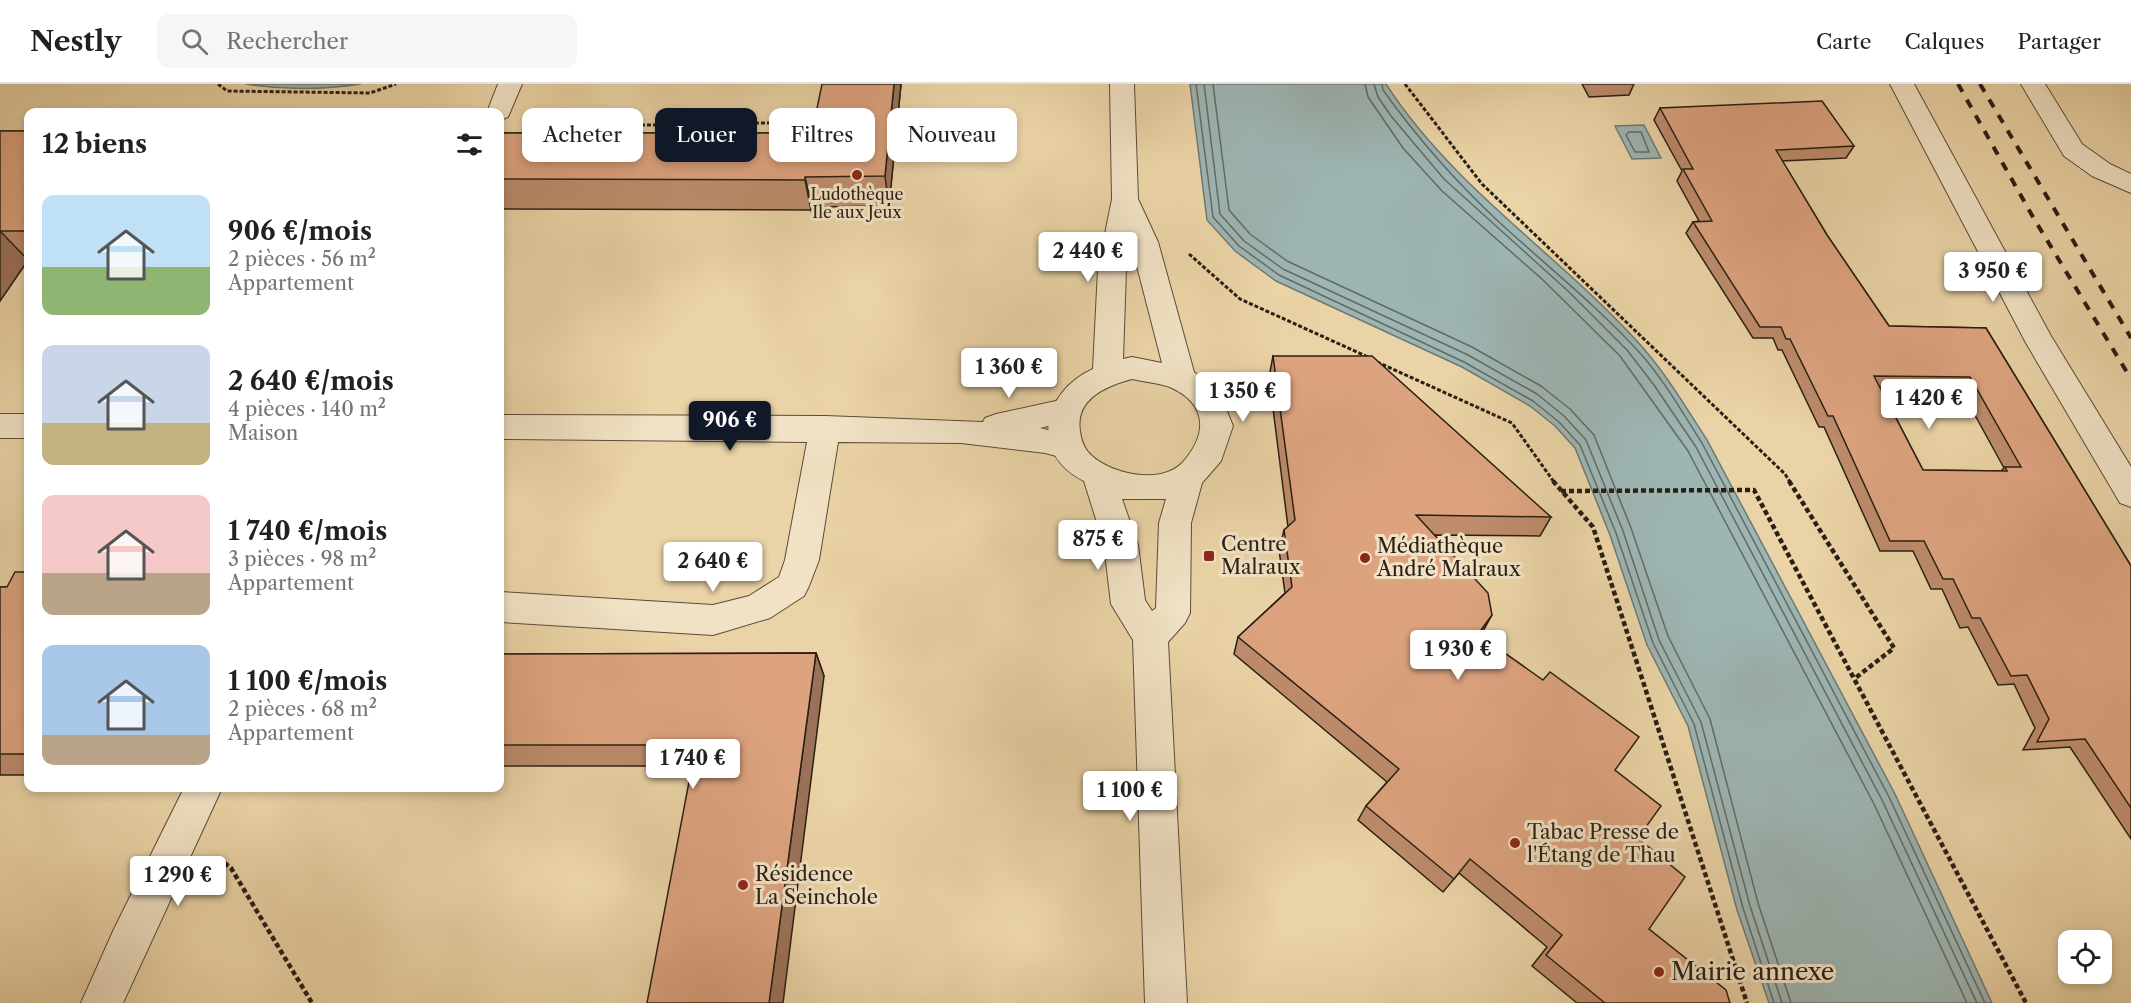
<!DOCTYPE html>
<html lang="fr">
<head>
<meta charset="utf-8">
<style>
	body { margin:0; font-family:"Libre Caslon Text",serif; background:#f6f6f6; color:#202124; height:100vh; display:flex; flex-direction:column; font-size:22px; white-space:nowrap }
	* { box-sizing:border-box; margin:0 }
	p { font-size:20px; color:#757577 }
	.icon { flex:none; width:33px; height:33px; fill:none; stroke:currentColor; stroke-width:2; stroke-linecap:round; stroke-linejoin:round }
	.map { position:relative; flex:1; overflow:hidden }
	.details { position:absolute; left:24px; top:24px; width:480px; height:684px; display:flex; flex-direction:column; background:#fff; border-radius:12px; box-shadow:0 3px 9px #0003 }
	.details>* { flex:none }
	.banner { position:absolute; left:522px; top:24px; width:570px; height:54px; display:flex; gap:12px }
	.buttons { position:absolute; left:2058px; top:846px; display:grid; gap:12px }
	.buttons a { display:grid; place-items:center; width:54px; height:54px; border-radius:12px; background:#fff; box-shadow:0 3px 9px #0003; font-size:30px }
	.price { position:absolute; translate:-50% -51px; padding:0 14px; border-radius:6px; background:#fff; color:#222; font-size:20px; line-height:39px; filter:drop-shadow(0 2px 3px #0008) }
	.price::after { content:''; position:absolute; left:50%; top:36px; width:18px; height:14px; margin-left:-9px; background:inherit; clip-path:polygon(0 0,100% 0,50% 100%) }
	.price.selected { background:#111827; color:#fff }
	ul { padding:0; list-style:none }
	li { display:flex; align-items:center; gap:18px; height:150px; padding:0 18px }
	li span { display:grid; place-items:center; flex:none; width:168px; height:120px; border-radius:12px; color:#555 }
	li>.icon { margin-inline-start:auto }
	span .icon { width:72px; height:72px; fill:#fffc; stroke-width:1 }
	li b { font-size:26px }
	h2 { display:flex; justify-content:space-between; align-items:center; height:72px; padding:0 18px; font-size:26px }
	.chip { padding:0 21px; border-radius:12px; background:#fff; box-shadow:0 3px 9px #0003; font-size:21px; line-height:54px }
	.chip.selected { background:#111827; color:#fff }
	header { display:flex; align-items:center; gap:36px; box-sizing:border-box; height:84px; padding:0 30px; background:#fff; border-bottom:2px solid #e0e0e0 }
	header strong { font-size:28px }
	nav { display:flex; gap:33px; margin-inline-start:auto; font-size:21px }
	.search { width:420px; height:54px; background:#f6f6f6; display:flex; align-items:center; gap:15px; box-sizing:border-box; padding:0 21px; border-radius:12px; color:#757577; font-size:22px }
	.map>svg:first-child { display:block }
</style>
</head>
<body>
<header>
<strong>Nestly</strong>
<div class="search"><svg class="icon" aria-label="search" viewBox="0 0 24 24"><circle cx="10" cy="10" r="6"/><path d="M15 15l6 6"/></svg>Rechercher</div>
<nav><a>Carte</a><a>Calques</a><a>Partager</a></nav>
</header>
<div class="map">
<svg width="2131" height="919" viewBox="0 0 2131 919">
	<rect width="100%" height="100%" fill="#ead3a6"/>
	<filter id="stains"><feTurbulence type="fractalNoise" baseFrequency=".00333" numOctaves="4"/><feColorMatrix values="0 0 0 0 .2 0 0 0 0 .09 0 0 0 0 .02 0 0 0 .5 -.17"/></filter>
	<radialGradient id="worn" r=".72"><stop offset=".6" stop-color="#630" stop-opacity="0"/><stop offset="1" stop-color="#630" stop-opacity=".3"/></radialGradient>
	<path fill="#9db5b3" stroke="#6f7973" stroke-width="1.5" d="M246 0H361C322 6 285 6 246 0Z
		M1190 0H1386C1452 102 1555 168 1636 256 1664 286 1685 322 1707 356L1895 710 1992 919H1769L1737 826 1688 642 1647 561 1610 451 1575 364 1555 342 1530 322 1462 283 1276 197 1235 167 1207 136Z
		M1644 41 1661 74 1632 75 1615 42Z"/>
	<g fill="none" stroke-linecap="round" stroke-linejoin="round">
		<path stroke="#636a64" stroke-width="1.5" d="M1196 0 1213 133 1239 162 1279 191 1464 278 1533 317 1559 338 1580 361 1616 449 1653 559 1694 640 1743 824 1774 919
			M1204 0 1220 130 1244 157 1283 185 1468 271 1537 310 1564 332 1586 356 1623 447 1659 556 1701 638 1750 822 1782 919
			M1213 0 1229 126 1250 150 1287 177 1472 263 1541 302 1570 325 1594 351 1631 444 1668 552 1710 635 1758 819 1791 919
			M1365 0 1368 13 1403 64 1442 107 1543 196 1620 272 1688 367 1874 720 1967 919
			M1374 0 1378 13 1391 32 1444 95 1568 207 1627 266 1654 301 1696 363 1882 716 1977 919
			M1382 0 1383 6C1418 55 1456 98 1500 139 1547 182 1597 222 1640 269 1664 296 1682 328 1702 359L1889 713 1985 919
			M1629 48H1641L1649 68H1635L1626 51Z"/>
		<defs>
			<path id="minor" d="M498 0H522L508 33 500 36V28H487Z
				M1890 0H1914L2051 252 2131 383V423L2120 419 2026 259Z
				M2021 0H2045L2082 60 2110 80 2131 90V109L2092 92 2064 72Z
				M1065 315 1076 319 1080 327 1076 335 1040 344 1079 354 1084 363 1079 372 1068 375 1045 369 961 359 838 358 819 476 809 502 804 512 770 534 713 551 500 538V508L713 521 749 512 779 493 785 476 807 358 500 355V331L825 332 983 338 985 334 996 330Z
				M0 330H28V354H0Z
				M184 704H222L123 919H81L114 845Z"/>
			<path id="tertiary" d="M1110 0H1134L1138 115 1158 158 1194 288 1219 308 1233 342 1221 377 1202 399 1191 439 1190 529 1185 539 1168 558 1187 919H1145L1133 556 1111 520 1104 461 1084 397C1029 370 1042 308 1093 285L1098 185 1112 115ZM1131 159 1162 279 1132 273 1123 275 1126 185ZM1132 295C1144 298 1161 299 1172 304 1208 321 1207 351 1183 378 1162 402 1107 390 1088 368 1083 361 1081 355 1080 347 1075 315 1106 302 1132 295ZM1122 415H1166L1159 439 1156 524 1152 527 1145 516 1138 461Z"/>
		</defs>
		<use href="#minor" stroke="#594c38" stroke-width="2"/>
		<use href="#tertiary" stroke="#594c38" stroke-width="2"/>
		<path stroke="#291f14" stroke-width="3" stroke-dasharray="4 2" stroke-linecap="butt" d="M218 0 227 7 370 9 396 0
			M1405 0 1482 100 1785 390 1790 398
			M533 43 817 38
			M1189 170 1240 215 1368 273
			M1377 278 1512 339 1554 398"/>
		<path stroke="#291f14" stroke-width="4.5" stroke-dasharray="5 3" stroke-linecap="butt" d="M1553 397 1593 443 1747 919
			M1789 397 1894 564 1854 595
			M1561 407 1754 406 2026 919
			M218 774 231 784 312 919"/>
		<use href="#minor" fill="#f1e2c5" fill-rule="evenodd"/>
		<use href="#tertiary" fill="#f1e2c5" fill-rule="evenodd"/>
		<path stroke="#291f14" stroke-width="4" stroke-dasharray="9 9" stroke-linecap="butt" d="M1958 0 2033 133 2131 295
			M1980 0 2131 254"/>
	</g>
	<path fill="#be8c6d" stroke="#291f14" stroke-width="1.5" fill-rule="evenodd" d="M901 0 889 122 812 123 811 126 500 125V49H812Z
		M1582 0H1634L1629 11 1589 13Z
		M1660 24 1854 62 1846 74 1782 77 1827 151 1889 242 1986 244 2131 482V755L2070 663 2023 666 2035 644 2014 600 1998 601 1968 543 1960 544 1942 505H1931L1913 467H1880L1824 343H1819L1782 266H1778L1773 254H1753L1686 149 1693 138 1699 137 1677 97 1682 87 1654 36ZM1880 303 1960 304 2004 384 2001 387 1923 386Z
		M0 47H28V176L0 217Z
		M1273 272 1551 433 1540 452 1434 451 1480 552 1615 686 1638 754 1649 845 1730 919H1577L1532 882 1547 863 1459 789 1443 808 1358 736 1366 722 1387 698 1234 570 1238 553 1285 509 1279 466 1284 446 1288 443 1269 293Z
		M28 488V691H0V503H7Z
		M816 569 824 592 692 682H500V570Z"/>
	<path fill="#9b7259" stroke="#291f14" stroke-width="1.5" d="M894 0H901L889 122 885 92Z
		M805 93 812 123 811 126 805 96Z
		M0 147 28 176 0 217Z
		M1492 531 1482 549 1468 568 1478 550Z
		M816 569 824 592 783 919H769Z"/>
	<path fill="#dda37f" stroke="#291f14" stroke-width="1.5" fill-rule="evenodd" d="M822 0H894L885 92 805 93V96L500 95V49H812Z
		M1822 17 1854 62 1776 66 1827 151 1889 242 1986 244 2131 482V724L2085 655 2037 658 2049 635 2027 591 2011 592 1980 534H1972L1953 495H1943L1924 457H1890L1833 332H1828L1790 255H1786L1781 243H1760L1693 138 1712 137 1683 85H1693L1660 24ZM1874 292 1970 293 2021 383H2005L2007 387 1923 386Z
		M0 47H28V147H0Z
		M1273 272H1372L1551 433 1416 431 1488 509 1492 531 1478 550 1543 596 1550 588 1639 653 1615 686 1661 722 1638 754 1685 793 1649 845 1726 906 1730 919H1605L1546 871 1562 851 1470 775 1454 795 1366 722 1399 685 1238 553 1292 503 1284 446 1295 436Z
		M15 488H28V670H0V503H7Z
		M816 569 769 919H647L696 661H500V570Z"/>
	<g fill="#8f2418" stroke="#f1e2c5" stroke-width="2">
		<circle cx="857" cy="91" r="6"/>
		<rect x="1203" y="466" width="12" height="12" rx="3"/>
		<circle cx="1365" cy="474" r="6"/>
		<circle cx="1515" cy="759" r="6"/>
		<circle cx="743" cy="801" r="6"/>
		<circle cx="1659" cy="888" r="6"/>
	</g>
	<g text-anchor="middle" stroke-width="6" stroke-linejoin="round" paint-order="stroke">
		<g font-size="16" fill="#291f14" stroke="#f1e2c5">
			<text x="857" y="116">Ludothèque<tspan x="857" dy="18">Ile aux Jeux</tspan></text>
		</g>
		<g font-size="20" fill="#291f14" stroke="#f1e2c5" text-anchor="start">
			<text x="1221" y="467">Centre<tspan x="1221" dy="23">Malraux</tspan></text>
			<text x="1377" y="469">Médiathèque<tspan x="1377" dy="23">André Malraux</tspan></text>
			<text x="1527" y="755">Tabac Presse de<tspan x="1527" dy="23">l'Étang de Thau</tspan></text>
			<text x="755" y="797">Résidence<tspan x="755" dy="23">La Seinchole</tspan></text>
		</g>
		<g font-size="24" fill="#291f14" stroke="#f1e2c5" text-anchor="start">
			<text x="1671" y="896">Mairie annexe</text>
		</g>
	</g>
	<rect width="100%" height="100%" filter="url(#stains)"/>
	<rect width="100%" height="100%" fill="url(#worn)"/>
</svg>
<div class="buttons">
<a><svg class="icon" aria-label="locate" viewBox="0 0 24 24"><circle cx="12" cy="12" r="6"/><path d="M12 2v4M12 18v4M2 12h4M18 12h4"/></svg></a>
</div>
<b class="price" style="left:1088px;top:199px">2 440 €</b>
<b class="price" style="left:1993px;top:219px">3 950 €</b>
<b class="price" style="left:1009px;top:315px">1 360 €</b>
<b class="price" style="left:1243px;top:339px">1 350 €</b>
<b class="price" style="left:1929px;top:346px">1 420 €</b>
<b class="price selected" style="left:730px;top:368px">906 €</b>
<b class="price" style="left:1098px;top:487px">875 €</b>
<b class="price" style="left:713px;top:509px">2 640 €</b>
<b class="price" style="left:1458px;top:597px">1 930 €</b>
<b class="price" style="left:693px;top:706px">1 740 €</b>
<b class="price" style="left:1130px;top:738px">1 100 €</b>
<b class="price" style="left:178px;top:823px">1 290 €</b>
<div class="banner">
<a class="chip">Acheter</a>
<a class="chip selected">Louer</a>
<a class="chip">Filtres</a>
<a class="chip">Nouveau</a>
</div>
<section class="details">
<h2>12 biens<svg class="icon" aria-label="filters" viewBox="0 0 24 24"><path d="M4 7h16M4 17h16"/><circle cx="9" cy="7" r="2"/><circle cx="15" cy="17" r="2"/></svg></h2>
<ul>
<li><span style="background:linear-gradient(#bfe0f5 60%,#8fb573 0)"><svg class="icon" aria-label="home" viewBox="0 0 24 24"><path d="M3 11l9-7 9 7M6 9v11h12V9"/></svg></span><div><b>906 €/mois</b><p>2 pièces · 56 m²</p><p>Appartement</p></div></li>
<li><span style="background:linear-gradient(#c9d6e8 65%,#c2b280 0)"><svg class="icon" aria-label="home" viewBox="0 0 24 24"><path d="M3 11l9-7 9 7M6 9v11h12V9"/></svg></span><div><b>2 640 €/mois</b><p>4 pièces · 140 m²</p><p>Maison</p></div></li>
<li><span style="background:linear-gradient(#f6c9c9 65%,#b9a48a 0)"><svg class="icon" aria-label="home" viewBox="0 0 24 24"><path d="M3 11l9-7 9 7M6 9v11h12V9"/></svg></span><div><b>1 740 €/mois</b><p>3 pièces · 98 m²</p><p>Appartement</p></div></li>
<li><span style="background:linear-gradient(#a9c7e8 75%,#b9a48a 0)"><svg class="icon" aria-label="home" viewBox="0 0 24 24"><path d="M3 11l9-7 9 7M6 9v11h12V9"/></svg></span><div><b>1 100 €/mois</b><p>2 pièces · 68 m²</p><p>Appartement</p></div></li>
</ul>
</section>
</div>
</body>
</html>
